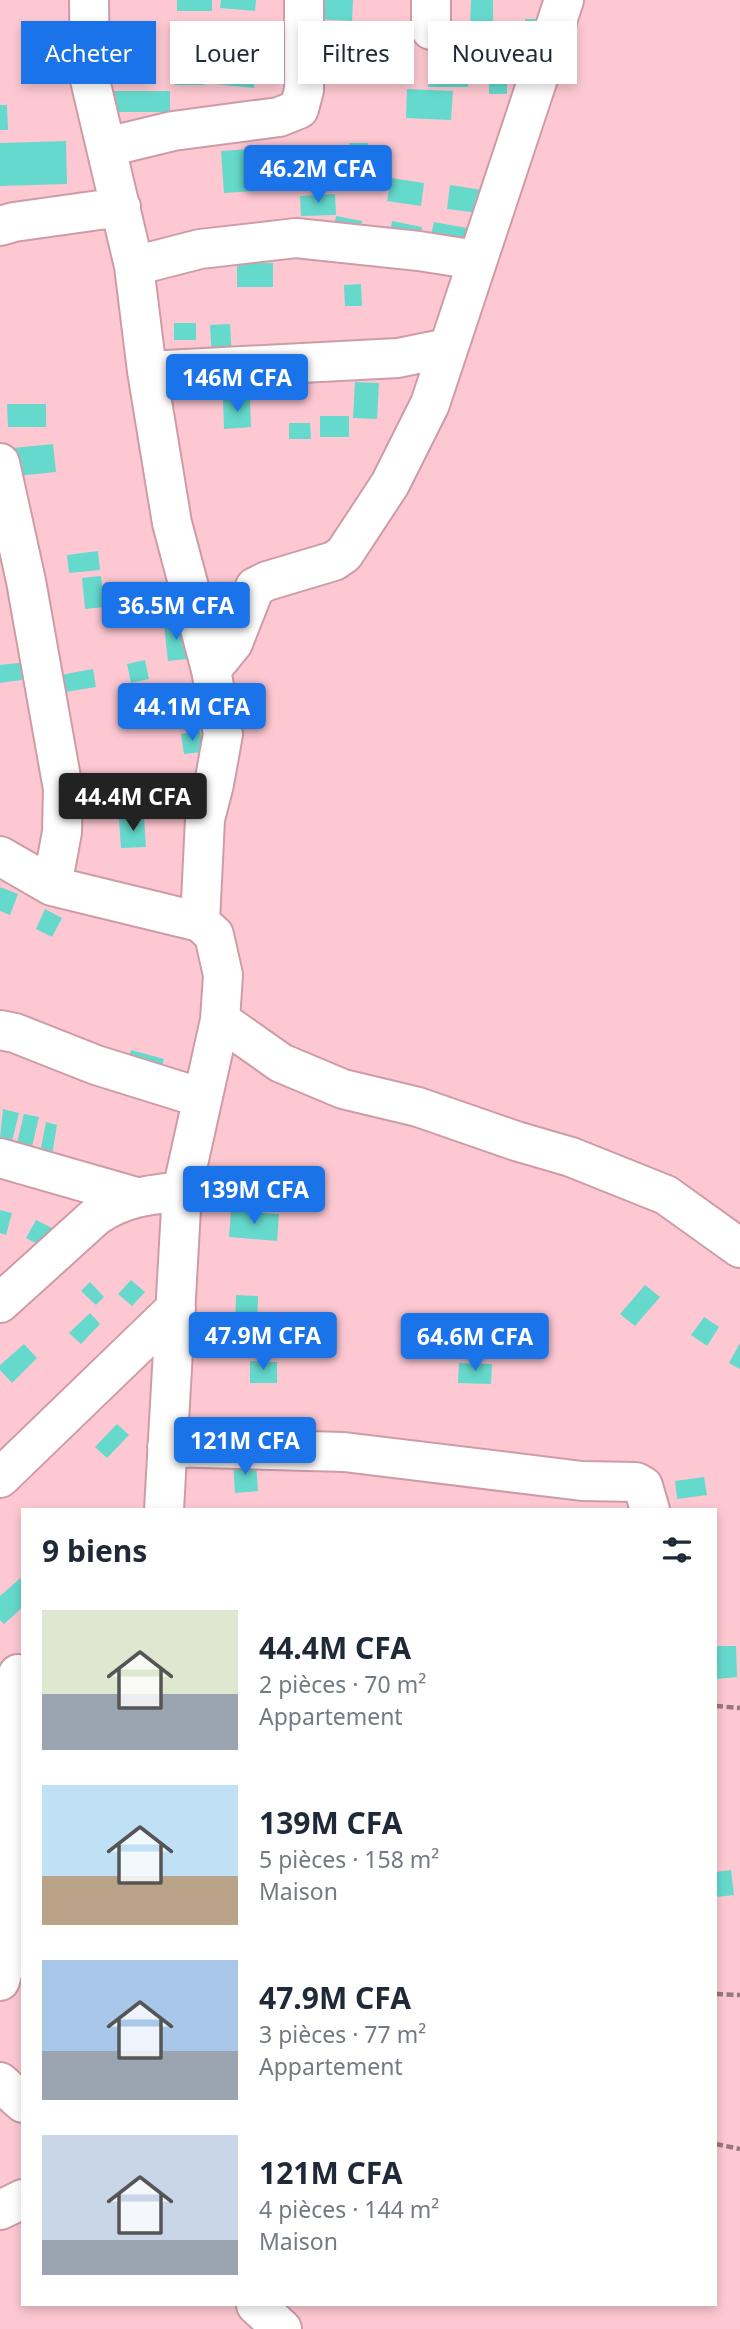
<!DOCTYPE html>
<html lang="fr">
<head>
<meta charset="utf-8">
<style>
	body { margin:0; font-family:"Noto Sans",sans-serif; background:#f2f2f3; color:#1f2937; height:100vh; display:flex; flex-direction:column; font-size:26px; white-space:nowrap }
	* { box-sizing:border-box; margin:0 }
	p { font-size:23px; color:#747a83 }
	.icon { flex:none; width:38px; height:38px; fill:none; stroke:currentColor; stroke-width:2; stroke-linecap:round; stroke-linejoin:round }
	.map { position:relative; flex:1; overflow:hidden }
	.drawer { position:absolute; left:21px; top:1508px; width:696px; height:798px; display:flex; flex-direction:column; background:#fff; border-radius:0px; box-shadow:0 4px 10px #0003 }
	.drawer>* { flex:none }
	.guide { position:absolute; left:21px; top:21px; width:698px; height:63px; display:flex; gap:14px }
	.price { position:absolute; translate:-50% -60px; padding:0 16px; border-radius:7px; background:#1a73e8; color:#fff; font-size:23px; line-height:46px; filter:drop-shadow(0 2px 4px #0008) }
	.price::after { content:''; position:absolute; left:50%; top:42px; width:21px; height:16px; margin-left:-10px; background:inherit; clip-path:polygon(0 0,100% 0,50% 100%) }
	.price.current { background:#222; color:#fff }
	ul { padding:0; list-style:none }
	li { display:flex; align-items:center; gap:21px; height:175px; padding:0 21px }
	li span { display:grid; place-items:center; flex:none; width:196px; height:140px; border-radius:0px; color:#555 }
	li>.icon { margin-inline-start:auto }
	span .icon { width:84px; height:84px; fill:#fffc; stroke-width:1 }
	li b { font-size:30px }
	h2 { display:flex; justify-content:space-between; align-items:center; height:84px; padding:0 21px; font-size:30px }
	.pill { padding:0 24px; border-radius:0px; background:#fff; box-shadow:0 4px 10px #0003; font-size:24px; line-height:63px }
	.pill.current { background:#1a73e8; color:#fff }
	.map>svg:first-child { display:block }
</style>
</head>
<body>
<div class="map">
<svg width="740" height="2329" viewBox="0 0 740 2329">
	<rect width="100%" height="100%" fill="#fdc8d2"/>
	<path fill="#65d9cc" d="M177 0H212V11H177Z
		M221 0H256L255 11 220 8Z
		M319 0H353L352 21 317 19Z
		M471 0H493V27H470Z
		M525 19H537V42L525 43Z
		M253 38 290 41 288 65 251 60Z
		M308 47H343V65H308Z
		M349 49 388 50V84L349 83Z
		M428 57H468V87H428Z
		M215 66 256 69 254 88 214 84Z
		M175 69H205V85H175Z
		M489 74H507V94H489Z
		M407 89 453 91 451 120 406 118Z
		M110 91H170V112H110Z
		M0 105H7L8 130H0Z
		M66 141 67 184 0 186V143Z
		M349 143H368V163H349Z
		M251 149 255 191 224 193 221 151Z
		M258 165H287V183H259Z
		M298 166H331V188H298Z
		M391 178 424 183 421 206 387 201Z
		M450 185 482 190 479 213 447 209Z
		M335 194 336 215 301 216 300 196Z
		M336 216 362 221 358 240 332 235Z
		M392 221 422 227 418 246 389 240Z
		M434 222 467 228 463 248 430 241Z
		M237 263H273V287H237Z
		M361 284 362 306H345L344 285Z
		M174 323H196V340H174Z
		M230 324 232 359 212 360 210 325Z
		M355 382 379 383 377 419 353 418Z
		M250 399 251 427 224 429 223 400Z
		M7 404H46V427H8Z
		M320 416H349V437H320Z
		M289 423H310L311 439H289Z
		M53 444 56 472 16 476 13 448Z
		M98 551 100 570 69 573 67 555Z
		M101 576 104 607 85 609 82 578Z
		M184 622 188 659 168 661 164 625Z
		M145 660 149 679 131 683 127 664Z
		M27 662 28 679 0 683V665Z
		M93 669 96 687 59 693 55 676Z
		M200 731 203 752 184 754 181 734Z
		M144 817 146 847 121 848 119 819Z
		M0 887 18 894 10 915 0 911Z
		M45 909 62 918 52 937 36 929Z
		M131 1050 164 1059 160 1075 127 1066Z
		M3 1109 19 1113 12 1141 0 1138Z
		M24 1114 39 1117 31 1151 16 1147Z
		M46 1122 57 1125 52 1155 40 1153Z
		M227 1178 273 1183 271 1204 224 1199Z
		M0 1210 12 1213 6 1235 0 1233Z
		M231 1211 279 1214 277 1241 229 1237Z
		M36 1220 58 1231 49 1250 26 1238Z
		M131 1280 145 1292 132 1306 118 1294Z
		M90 1282 104 1297 96 1305 81 1291Z
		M645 1285 660 1297 635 1326 620 1314Z
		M236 1295 258 1296 257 1330 235 1329Z
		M90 1313 100 1324 81 1344 69 1333Z
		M704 1317 719 1327 707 1346 691 1335Z
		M740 1343V1369L729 1363Z
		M24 1344 37 1358 12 1383 0 1370V1365Z
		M250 1361 277 1362V1383H250Z
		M459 1363 492 1364 491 1384 458 1383Z
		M202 1421 232 1422V1440L202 1439Z
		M117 1424 129 1435 107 1458 95 1447Z
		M256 1462 258 1491 235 1493 233 1463Z
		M704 1477 707 1495 677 1499 675 1481Z
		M23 1576V1607L4 1624 0 1620V1596Z
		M716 1646H736L737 1677 716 1679Z
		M731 1870 734 1895 716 1897V1872Z"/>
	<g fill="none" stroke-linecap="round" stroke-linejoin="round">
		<defs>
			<path id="minor" d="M89 0 90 80 134 266 147 371 172 523 211 670 223 734 214 784 205 819 200 922
				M431 30V0
				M107 147 173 131 279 117 299 109 304 90V0
				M0 226 14 222 121 207
				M134 266 200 249 296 238 419 251 476 260
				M147 371 398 358 447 348
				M0 463 26 581 63 789 62 832 52 886
				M211 670 233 643 255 587 267 581 334 561 344 554 390 484 430 404 564 0
				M0 856 52 886 200 922 214 935 223 975 220 1020 182 1191 164 1510
				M220 1020 281 1063 343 1089 418 1107 516 1141 571 1157 666 1195 740 1248
				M0 1030 15 1033 96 1065 202 1098
				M0 1158 136 1197
				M0 1303 96 1216C124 1197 148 1195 182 1191
				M167 1447 344 1452 582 1481 636 1482 643 1486 650 1510
				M0 1478 176 1308
				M0 1981 10 1945 18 1674
				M0 2082 23 2103
				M0 2210 23 2199
				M256 2305 282 2329"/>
		</defs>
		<use href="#minor" stroke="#ce9ca6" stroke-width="42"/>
		<path stroke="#9a777e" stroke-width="4.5" stroke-dasharray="7 3.5" stroke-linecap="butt" d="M716 1706 740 1708
			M716 1994 740 1995
			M716 2144 740 2149"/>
		<use href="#minor" stroke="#fff" stroke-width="38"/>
	</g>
</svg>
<b class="price" style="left:318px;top:205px">46.2M CFA</b>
<b class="price" style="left:237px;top:414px">146M CFA</b>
<b class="price" style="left:176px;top:642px">36.5M CFA</b>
<b class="price" style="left:192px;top:743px">44.1M CFA</b>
<b class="price current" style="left:133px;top:833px">44.4M CFA</b>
<b class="price" style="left:254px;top:1226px">139M CFA</b>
<b class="price" style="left:263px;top:1372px">47.9M CFA</b>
<b class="price" style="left:475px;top:1373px">64.6M CFA</b>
<b class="price" style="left:245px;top:1477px">121M CFA</b>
<div class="guide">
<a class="pill current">Acheter</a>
<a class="pill">Louer</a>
<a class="pill">Filtres</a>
<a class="pill">Nouveau</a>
</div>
<section class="drawer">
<h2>9 biens<svg class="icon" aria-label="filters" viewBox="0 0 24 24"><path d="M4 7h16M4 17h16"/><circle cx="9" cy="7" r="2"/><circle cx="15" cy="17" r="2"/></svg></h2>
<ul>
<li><span style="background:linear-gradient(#dfe7d0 60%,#9aa5b1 0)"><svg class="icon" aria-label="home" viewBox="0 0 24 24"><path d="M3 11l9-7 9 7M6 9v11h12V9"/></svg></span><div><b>44.4M CFA</b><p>2 pièces · 70 m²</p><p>Appartement</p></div></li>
<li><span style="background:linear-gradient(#bfe0f5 65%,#b9a48a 0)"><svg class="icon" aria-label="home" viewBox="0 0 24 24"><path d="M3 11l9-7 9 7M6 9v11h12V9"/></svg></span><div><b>139M CFA</b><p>5 pièces · 158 m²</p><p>Maison</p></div></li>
<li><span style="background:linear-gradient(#a9c7e8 65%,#9aa5b1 0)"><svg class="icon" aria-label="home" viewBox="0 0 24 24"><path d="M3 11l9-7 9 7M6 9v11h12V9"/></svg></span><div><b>47.9M CFA</b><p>3 pièces · 77 m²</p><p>Appartement</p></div></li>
<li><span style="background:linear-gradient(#c9d6e8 75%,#9aa5b1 0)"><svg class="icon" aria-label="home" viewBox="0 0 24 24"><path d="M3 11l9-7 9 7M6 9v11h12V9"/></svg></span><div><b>121M CFA</b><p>4 pièces · 144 m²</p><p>Maison</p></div></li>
</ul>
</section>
</div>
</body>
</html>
